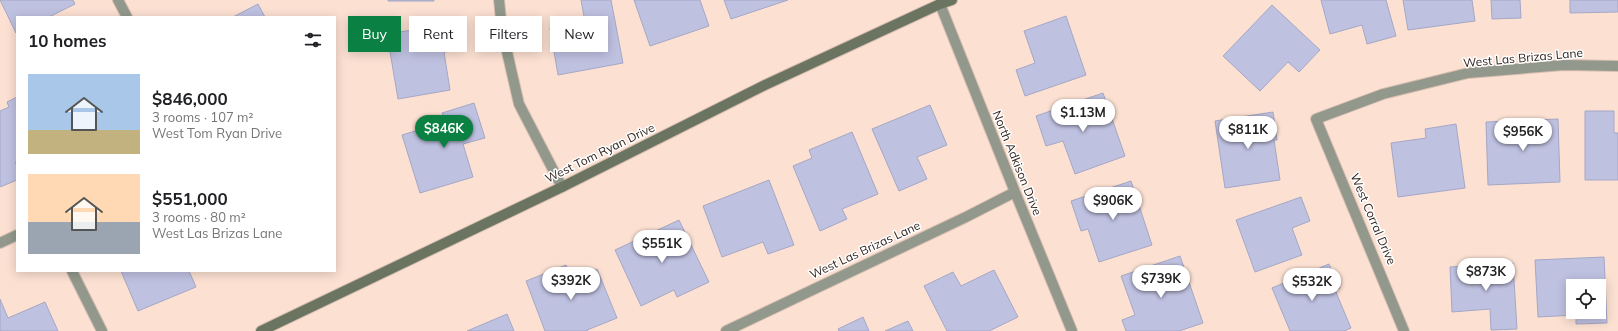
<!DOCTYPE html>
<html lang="en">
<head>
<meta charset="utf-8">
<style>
	body { margin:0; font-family:Mulish,sans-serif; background:#f2f2f2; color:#202124; height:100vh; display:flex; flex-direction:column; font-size:15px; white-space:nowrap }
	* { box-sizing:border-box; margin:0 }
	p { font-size:13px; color:#757577 }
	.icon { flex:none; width:22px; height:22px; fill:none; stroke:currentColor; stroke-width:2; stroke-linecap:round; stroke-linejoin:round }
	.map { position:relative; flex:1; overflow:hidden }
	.sheet { position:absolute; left:16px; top:16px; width:320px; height:256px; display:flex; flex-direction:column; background:#fff; border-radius:0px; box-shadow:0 2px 10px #0003 }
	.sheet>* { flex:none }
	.banner { position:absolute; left:348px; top:16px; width:380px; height:36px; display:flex; gap:8px }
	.fabs { position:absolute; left:1566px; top:279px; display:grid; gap:8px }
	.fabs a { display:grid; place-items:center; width:40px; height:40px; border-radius:0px; background:#fff; box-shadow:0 2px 10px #0003; font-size:20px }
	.price { position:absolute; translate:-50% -34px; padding:0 9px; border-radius:14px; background:#fff; color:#222; font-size:13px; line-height:26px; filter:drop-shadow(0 1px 2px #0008) }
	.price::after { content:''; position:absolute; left:50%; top:24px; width:12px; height:9px; margin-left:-6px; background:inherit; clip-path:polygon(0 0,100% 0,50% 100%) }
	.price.selected { background:#0b8043; color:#fff }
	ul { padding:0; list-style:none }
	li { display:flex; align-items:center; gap:12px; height:100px; padding:0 12px }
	li span { display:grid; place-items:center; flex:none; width:112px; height:80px; border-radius:0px; color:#555 }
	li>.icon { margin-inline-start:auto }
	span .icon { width:48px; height:48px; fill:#fffc; stroke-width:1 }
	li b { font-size:17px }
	h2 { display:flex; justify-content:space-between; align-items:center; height:48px; padding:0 12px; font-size:17px }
	.tag { padding:0 14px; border-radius:0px; background:#fff; box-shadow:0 2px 10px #0003; font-size:14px; line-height:36px }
	.tag.selected { background:#0b8043; color:#fff }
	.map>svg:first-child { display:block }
</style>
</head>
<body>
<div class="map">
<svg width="1618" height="331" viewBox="0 0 1618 331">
	<rect width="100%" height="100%" fill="#fce1d2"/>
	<path fill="#bfc1e1" stroke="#a5a7c6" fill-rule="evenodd" d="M0 0H73L75 4 49 17H17L16 33Z
		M388 0H434V1H388Z
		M581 0H611L623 63 558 75 550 28 585 22Z
		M634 0H700L709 26 650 46Z
		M724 0H788L731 19Z
		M1321 0H1386L1396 36 1367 44 1362 25 1330 34Z
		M1403 0H1472L1475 21 1408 30Z
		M1491 0H1520L1521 18 1492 19Z
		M1570 0H1618V12L1570 13Z
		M258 4 265 17H233Z
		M1272 5 1320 50 1299 72 1288 62 1260 91 1223 56Z
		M1066 16 1086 75 1025 96 1016 70 1035 63 1024 31Z
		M455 23 460 50 444 52 450 90 398 99 387 34Z
		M1103 93 1125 156 1075 174 1063 141 1046 146 1036 116Z
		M17 97V161L15 162 17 166V180L0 187V111L9 107 7 102Z
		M474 103 485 138 463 144 473 177 420 193 402 135 445 122 442 113Z
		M930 105 947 145 917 157 927 179 899 191 872 129Z
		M1585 111H1614V133H1618V180H1585Z
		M1273 112 1277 140H1274L1280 180 1225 188 1215 121Z
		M1558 119 1560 182 1488 185 1486 122Z
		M1456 124 1465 188 1398 197 1391 143 1426 138 1425 129Z
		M852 132 878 194 842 209 847 219 820 231 793 166 812 158 809 150Z
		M769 180 794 245 768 254 763 242 722 257 703 206Z
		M1131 181 1152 245 1099 262 1088 229 1081 231 1071 201Z
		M1301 197 1310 221 1292 228 1302 255 1255 272 1236 220Z
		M679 220 709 282 677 297 674 290 641 306 615 250Z
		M1180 256 1203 323 1179 331H1126L1122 320 1135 315 1121 276Z
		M1604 257 1607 323 1576 324V315L1538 317 1535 260ZM1573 286H1599V312H1573Z
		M1513 263 1517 329 1491 330 1490 309 1452 312 1450 267Z
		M1329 264 1340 288 1335 290 1351 328 1344 331H1290L1272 288Z
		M566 265 571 280 597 269 617 318 587 330 588 331H545L526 281Z
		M994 270 1018 317 989 331H947L924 286 953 272 961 286Z
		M121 271H189L196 287 138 311Z
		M0 299 8 318 45 302 58 331H0Z
		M507 314 514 331H467Z
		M863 317 869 331H839L838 329Z
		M908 321 913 331H885Z"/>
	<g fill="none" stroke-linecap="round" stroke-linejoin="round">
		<defs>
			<path id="street" d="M118 0 127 17
				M499 0 502 30 519 104 562 187
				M940 4 1015 192 1072 331
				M0 243 17 235
				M72 271 102 331
				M726 331 966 217 1015 192
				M1404 331 1316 119 1383 94 1468 73 1564 65 1618 66"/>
			<path id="secondary" d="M261 331 562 187 765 85 940 4 952 0"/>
		</defs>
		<use href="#street" stroke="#d8bfb2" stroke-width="12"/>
		<use href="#secondary" stroke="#d8bfb2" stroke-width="12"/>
		<use href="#street" stroke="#92998c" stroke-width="10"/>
		<use href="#secondary" stroke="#6a7461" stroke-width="10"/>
	</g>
	<g text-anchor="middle" stroke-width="3" stroke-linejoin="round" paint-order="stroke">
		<g font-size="12" fill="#32251f" stroke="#fff">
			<text transform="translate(1523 58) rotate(-5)" y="4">West Las Brizas Lane</text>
			<text transform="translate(600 153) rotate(-26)" y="4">West Tom Ryan Drive</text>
			<text transform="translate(1017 163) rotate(68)" y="4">North Adkison Drive</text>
			<text transform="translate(1373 219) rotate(67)" y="4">West Corral Drive</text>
			<text transform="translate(865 250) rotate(-25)" y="4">West Las Brizas Lane</text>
		</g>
	</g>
</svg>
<div class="fabs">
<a><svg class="icon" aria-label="locate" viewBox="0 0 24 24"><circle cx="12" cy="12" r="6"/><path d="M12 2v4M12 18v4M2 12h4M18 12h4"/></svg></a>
</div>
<b class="price" style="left:1083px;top:133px">$1.13M</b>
<b class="price selected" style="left:444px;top:149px">$846K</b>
<b class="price" style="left:1248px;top:150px">$811K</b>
<b class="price" style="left:1523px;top:152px">$956K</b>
<b class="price" style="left:1113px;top:221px">$906K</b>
<b class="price" style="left:662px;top:264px">$551K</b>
<b class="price" style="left:1486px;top:292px">$873K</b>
<b class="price" style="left:1161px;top:299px">$739K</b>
<b class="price" style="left:571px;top:301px">$392K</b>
<b class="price" style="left:1312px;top:302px">$532K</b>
<div class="banner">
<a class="tag selected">Buy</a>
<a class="tag">Rent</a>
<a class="tag">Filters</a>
<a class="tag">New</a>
</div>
<section class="sheet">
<h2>10 homes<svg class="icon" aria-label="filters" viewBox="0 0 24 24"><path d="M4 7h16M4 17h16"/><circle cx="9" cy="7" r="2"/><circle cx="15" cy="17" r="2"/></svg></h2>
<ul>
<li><span style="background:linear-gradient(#a9c7e8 70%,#c2b280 0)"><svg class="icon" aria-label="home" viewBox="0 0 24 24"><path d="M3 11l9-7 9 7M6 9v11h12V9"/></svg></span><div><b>$846,000</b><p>3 rooms · 107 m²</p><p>West Tom Ryan Drive</p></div></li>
<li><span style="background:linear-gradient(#ffd9b3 60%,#9aa5b1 0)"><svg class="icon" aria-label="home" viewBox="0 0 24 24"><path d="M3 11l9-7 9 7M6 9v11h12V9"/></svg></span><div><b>$551,000</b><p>3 rooms · 80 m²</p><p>West Las Brizas Lane</p></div></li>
</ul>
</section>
</div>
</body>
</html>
